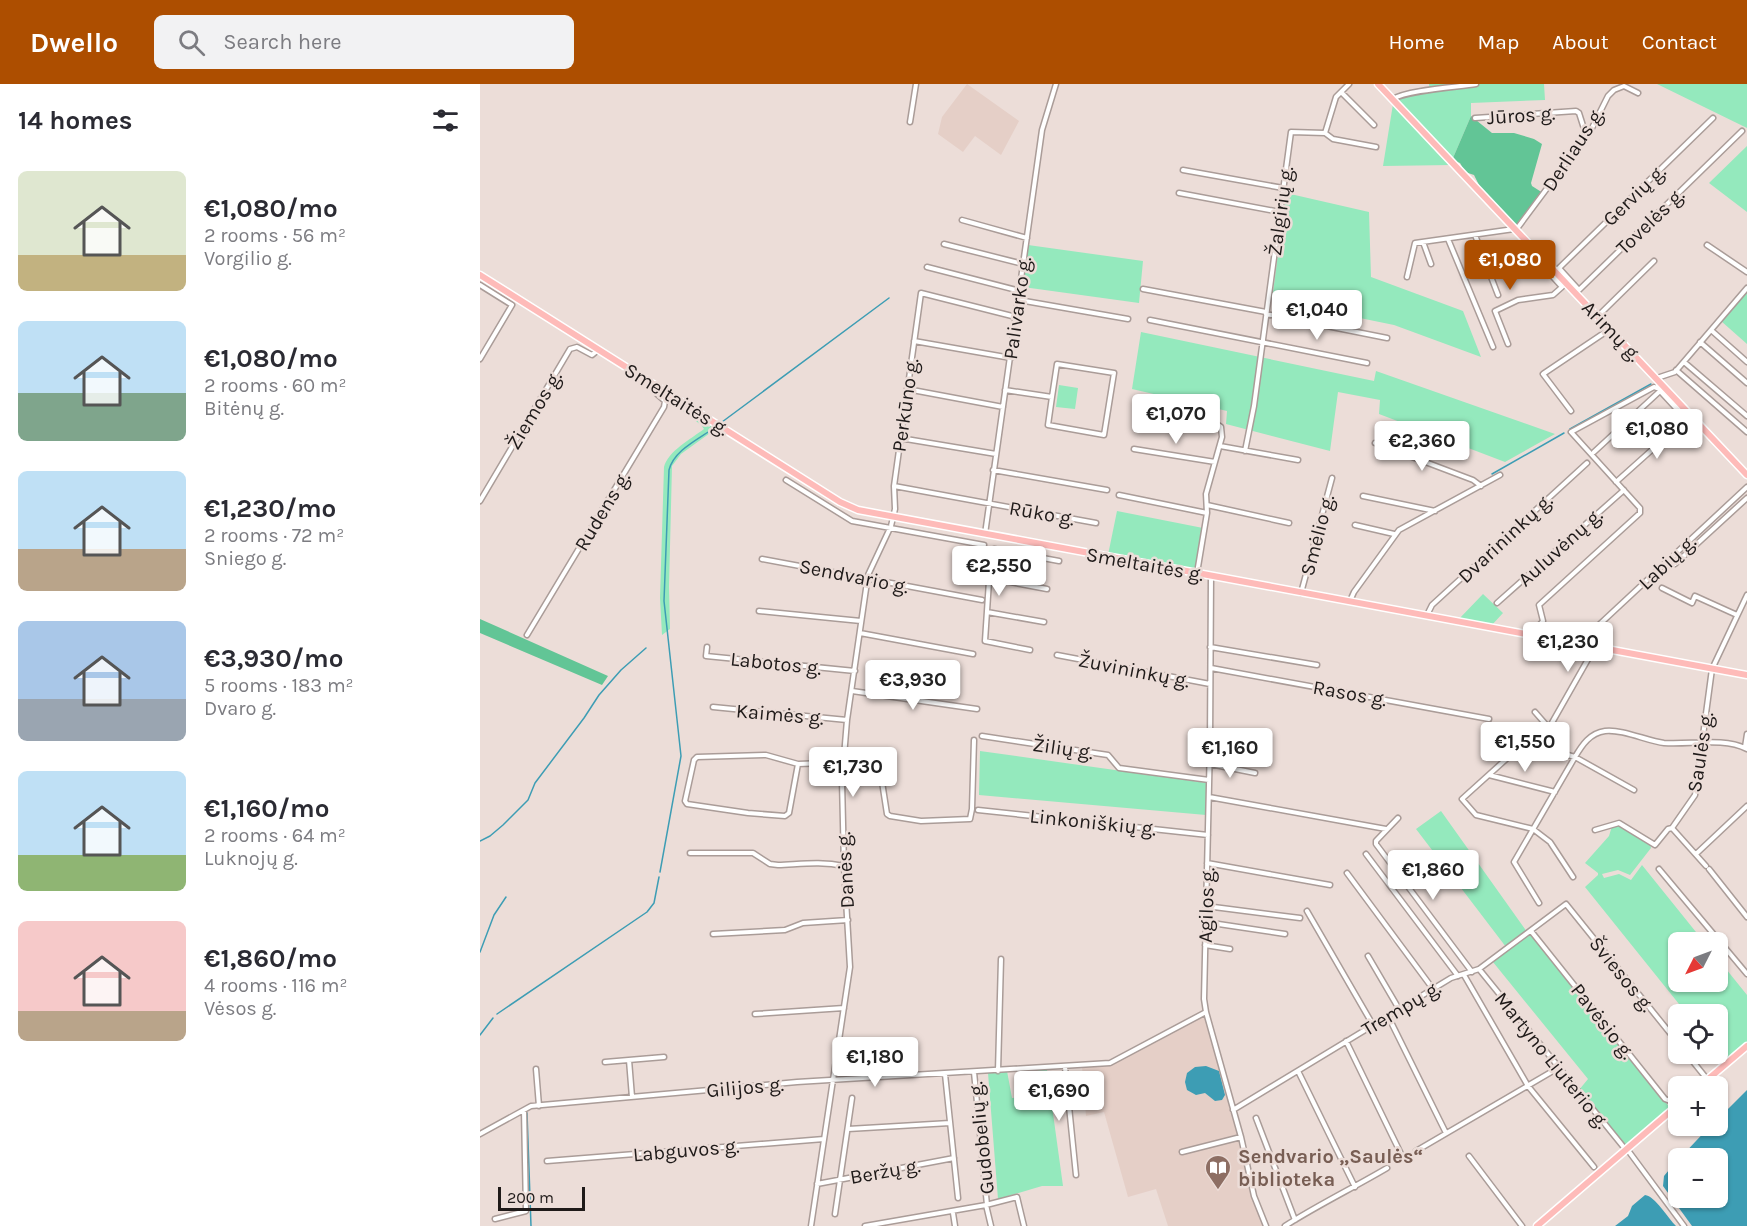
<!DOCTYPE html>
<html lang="en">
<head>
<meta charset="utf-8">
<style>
	body { margin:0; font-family:Karla,sans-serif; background:#f2f2f3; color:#2b2b33; height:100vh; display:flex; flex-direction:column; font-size:22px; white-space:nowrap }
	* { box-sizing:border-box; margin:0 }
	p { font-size:20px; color:#7c7c81 }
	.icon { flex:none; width:33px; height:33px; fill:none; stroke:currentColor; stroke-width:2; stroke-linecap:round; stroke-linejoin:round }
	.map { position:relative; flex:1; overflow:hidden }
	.panel { display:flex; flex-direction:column; background:#fff; width:480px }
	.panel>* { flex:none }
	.needle { width:39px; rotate:228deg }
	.controls { position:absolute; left:1188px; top:848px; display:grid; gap:12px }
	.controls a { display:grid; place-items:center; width:60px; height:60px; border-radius:9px; background:#fff; box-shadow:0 2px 4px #0004; font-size:30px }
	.scale { position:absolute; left:18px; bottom:15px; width:87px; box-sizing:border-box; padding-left:6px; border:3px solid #1f1a19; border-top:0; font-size:16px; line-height:21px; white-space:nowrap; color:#1f1a19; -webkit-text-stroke:4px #ecddd8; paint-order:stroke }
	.price { position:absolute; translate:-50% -51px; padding:0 14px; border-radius:6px; background:#fff; color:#222; font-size:20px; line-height:39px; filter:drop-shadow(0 2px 3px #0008) }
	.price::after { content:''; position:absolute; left:50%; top:36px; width:18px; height:14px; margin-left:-9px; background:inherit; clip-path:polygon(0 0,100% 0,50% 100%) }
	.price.on { background:#ad4e00; color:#fff }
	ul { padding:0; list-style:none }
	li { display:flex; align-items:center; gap:18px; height:150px; padding:0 18px }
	li span { display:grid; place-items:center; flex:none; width:168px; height:120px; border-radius:9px; color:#555 }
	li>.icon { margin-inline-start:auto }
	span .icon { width:72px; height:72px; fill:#fffc; stroke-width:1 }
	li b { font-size:26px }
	h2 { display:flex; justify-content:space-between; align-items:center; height:72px; padding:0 18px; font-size:26px }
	header { display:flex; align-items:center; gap:36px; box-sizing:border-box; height:84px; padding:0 30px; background:#ad4e00; color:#fff }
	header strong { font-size:28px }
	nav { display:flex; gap:33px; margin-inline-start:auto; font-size:21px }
	.search { width:420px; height:54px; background:#f2f2f3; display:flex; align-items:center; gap:15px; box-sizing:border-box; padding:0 21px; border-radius:9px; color:#7c7c81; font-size:22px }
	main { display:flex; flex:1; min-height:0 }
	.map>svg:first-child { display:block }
</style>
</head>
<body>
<header>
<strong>Dwello</strong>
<div class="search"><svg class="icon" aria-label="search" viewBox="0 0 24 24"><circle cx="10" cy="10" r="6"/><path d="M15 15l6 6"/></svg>Search here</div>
<nav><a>Home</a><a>Map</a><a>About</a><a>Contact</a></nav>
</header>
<main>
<section class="panel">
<h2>14 homes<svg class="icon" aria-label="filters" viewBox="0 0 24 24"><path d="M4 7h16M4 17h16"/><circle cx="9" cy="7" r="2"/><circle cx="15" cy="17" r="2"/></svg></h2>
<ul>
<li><span style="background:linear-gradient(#dfe7d0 70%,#c2b280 0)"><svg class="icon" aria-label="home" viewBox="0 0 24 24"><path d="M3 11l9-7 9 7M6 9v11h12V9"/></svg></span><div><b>€1,080/mo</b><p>2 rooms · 56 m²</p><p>Vorgilio g.</p></div></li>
<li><span style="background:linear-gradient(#bfe0f5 60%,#7fa58c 0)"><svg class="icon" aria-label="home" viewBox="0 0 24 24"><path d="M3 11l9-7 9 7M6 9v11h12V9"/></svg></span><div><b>€1,080/mo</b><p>2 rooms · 60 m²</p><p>Bitėnų g.</p></div></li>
<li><span style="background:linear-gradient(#bfe0f5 65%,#b9a48a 0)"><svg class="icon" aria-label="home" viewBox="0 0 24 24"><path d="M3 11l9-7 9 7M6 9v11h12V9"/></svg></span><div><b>€1,230/mo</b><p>2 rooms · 72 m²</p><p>Sniego g.</p></div></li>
<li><span style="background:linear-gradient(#a9c7e8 65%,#9aa5b1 0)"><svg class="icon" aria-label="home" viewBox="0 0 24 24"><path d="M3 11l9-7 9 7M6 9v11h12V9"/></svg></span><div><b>€3,930/mo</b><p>5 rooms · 183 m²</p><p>Dvaro g.</p></div></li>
<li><span style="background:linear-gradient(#bfe0f5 70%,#8fb573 0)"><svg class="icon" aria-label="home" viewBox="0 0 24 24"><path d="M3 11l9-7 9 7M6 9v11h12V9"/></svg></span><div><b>€1,160/mo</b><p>2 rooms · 64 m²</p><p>Luknojų g.</p></div></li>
<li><span style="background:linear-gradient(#f6c9c9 75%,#b9a48a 0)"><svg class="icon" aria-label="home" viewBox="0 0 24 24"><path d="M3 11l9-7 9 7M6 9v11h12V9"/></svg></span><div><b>€1,860/mo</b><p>4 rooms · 116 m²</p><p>Vėsos g.</p></div></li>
</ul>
</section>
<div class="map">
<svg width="1267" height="1142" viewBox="0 0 1267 1142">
	<rect width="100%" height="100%" fill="#ecddd8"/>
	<path fill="#e5cfc7" d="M487 0 539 37 521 71 495 52 483 68 458 50 462 33Z
		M724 932 726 934 760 1057 772 1110 785 1142H688L676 1105 648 1113 624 1028 606 1032 602 982 633 979Z"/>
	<path fill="#94e9bd" d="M949 0H1064L1065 16 991 19V32L973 74 916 16 921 13 950 7Z
		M1177 0H1267V44Z
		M913 20 971 81 903 82Z
		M1267 62V128L1229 99Z
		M806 109 889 128 891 193 983 227 1001 273 914 241 792 216Z
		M548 161 663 177 659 219 543 203Z
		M1267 206V260L1241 237Z
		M661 248 894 297 896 287 1075 350 1025 378 899 330 900 316 858 308 850 367 746 340 747 327 652 305Z
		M579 301 598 304 595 325 576 323Z
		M205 324 227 338 226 341 229 343 232 341 237 344 201 370 192 382 189 503 190 545 182 551 180 514 184 383C188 367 211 355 224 345L221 341 203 327Z
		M637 427 723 444 716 487 628 471Z
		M1003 510 1023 529 1011 542 978 536Z
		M500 667 727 699 726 731 499 711Z
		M961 727 1047 848 1026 863 936 745Z
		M1137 740 1170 760 1171 764 1150 791 1138 786 1122 790 1124 794 1139 790 1151 796 1162 781 1224 858H1198V897H1238V875L1267 911V960L1246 978 1238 967V930H1207L1105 803 1118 791V789L1105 779 1129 752 1132 742Z
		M1050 849 1191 1025 1146 1063 1099 1006 1108 995 1013 878Z
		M552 986H567L583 1102H562L518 1115 508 989 527 987 532 1014 554 1012Z"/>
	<path fill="#62c596" d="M991 32 1012 49H1034L1054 55 1062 60 1051 99 1052 102 1063 109 1036 142 1001 105 994 91 985 88 980 79 977 78 973 74Z
		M0 535 128 592 122 601 0 549Z"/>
	<path fill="#3d9db4" d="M726 982 739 987 745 1011 742 1016 735 1017 725 1009 716 1011 707 1006 705 998 707 989 715 983Z
		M1267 1006V1142H1212L1183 1102 1184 1092 1198 1075V1113H1238V1074H1200L1231 1041H1238V1035Z
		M1165 1111C1175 1112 1188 1134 1196 1142H1135L1148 1132 1152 1122Z"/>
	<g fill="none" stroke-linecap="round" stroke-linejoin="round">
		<path stroke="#3d9db4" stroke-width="1.5" d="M242 338 409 214
			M1090 345 1171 300
			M1012 390 1084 349
			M0 757 10 752 23 741 48 716 55 699 104 634 119 611 141 586 166 564
			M180 788 201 672 184 517 189 386C194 366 219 355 234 344
			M0 868 14 831 26 813
			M17 930 167 828 174 819 179 793
			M0 951 13 934
			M47 1029 51 1142"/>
		<defs>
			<path id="minor" d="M861 8 894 41
				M913 15C927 6 977 3 996 0
				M995 34 1096 27 1099 29 1106 51
				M430 38 436 0
				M845 49 853 55 896 63
				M703 86 803 104
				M699 109 800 128
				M482 136 547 154
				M1036 146 1112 44 1128 12 1134 6 1144 2 1158 9
				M995 151 1018 211
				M968 155 1013 263
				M943 158 951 180
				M464 160 543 180
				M1227 161 1267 188
				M447 183 540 207
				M1079 184 1099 206 1262 47
				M1078 185 1233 34
				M927 193 935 159 1034 145
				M0 201 32 221 0 275
				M663 205 786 228
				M539 216 648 235
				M786 230 907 254
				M1118 232 1174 177
				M670 236 887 279
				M1231 246 1267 278
				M434 257 531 274
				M1220 258 1267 299
				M1028 260 1015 227 1038 216 1073 211 1082 203 1063 182 1066 179
				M1204 278 1267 332
				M1196 286 1267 348
				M1177 294 1195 288 1267 204
				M427 305 523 323
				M525 306 572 313 568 341 624 351 634 289 577 280 572 313
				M1091 327 1063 290 1130 245
				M663 331 722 342 735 339 741 343 742 353 726 410 727 429 717 489
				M420 354 516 370
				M895 359 993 396 1001 402
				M740 362 818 376
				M654 365 735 378
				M765 367 774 322 811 48 845 49 856 13 869 0
				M1114 368 1180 307
				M513 386 627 406
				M306 396 372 437 504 461
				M1136 398 1203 338 1204 333 1180 307 1178 301
				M414 402 616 439
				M639 411 727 429
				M883 412 955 427
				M0 417 90 265 97 263 112 271 118 266
				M727 421 809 439
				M875 441 914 450
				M505 450 562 46 576 0
				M551 472 554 459
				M282 475 502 516
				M1195 480 1267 414
				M731 492 730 658 724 915 726 928 761 1053 774 1112 786 1142
				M509 494 567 505
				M1182 504 1212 519 1215 512 1257 531
				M821 509 852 394
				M870 517 874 508 919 446 1020 391
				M1017 519 1144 406
				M279 527 381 537
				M507 528 564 538
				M947 531 952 521 1107 379
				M380 549 493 570
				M47 551 184 323 185 317 177 310 180 304
				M1053 551 1055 546 1063 537 1059 521 1160 429V424L1091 348 1174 303 1177 304
				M1107 552 1267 403
				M227 563 226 572 375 587
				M730 563 837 581
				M550 566 505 557 511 467 514 465 579 477
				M577 571 730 600
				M731 584 1009 635
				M372 607 497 625
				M233 623 367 636
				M1055 628 1069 644 1111 570 1128 573 1131 566
				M502 652 628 671 639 684 729 696
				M1265 663 1267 650
				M318 680 286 671 217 673 214 676 205 717 207 720 268 729 305 732 309 729 318 680 372 678 400 685 407 730 410 732 441 737 490 735 492 725 494 656
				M730 680 775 689
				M1009 691 1075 708
				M729 713 906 745
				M498 726 728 751
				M918 734 896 757V760L992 888
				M1192 744 1226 782
				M1115 746 1139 739 1175 761 1188 745 1192 744 1215 711 1232 585 1267 511
				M210 769H273L290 780 298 781C322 780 341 777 364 782
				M886 770 978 892
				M1216 770 1267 722
				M727 779 850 801
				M1179 785 1267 890
				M1229 785 1267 833
				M867 789 953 905
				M1093 793 1070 758 1053 745 996 731 982 715 1044 659 1095 673 1154 706
				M1059 819 1034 778 1095 673C1102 661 1110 649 1125 647 1143 645 1167 657 1184 659 1210 661 1243 653 1267 665
				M726 822 820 834
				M827 827 893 941
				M725 838 805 850
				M1051 847 1185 1015 1190 1017 1198 1012
				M233 850 305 846 323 839 368 836
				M725 861 750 865
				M888 872 919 925
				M999 885 1146 1066
				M984 891 1048 1002 1114 1083
				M275 930 364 924
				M908 932 966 1049
				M866 957 923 1074
				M1206 969 1227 995
				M149 976 152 1013
				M125 978 184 973
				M585 983 596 1091
				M56 985 59 1022
				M518 987 521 875
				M818 987 875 1103
				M494 988 507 1121
				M465 990 478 1114
				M753 1026 971 894 999 885 1086 820 1198 959
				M776 1034 815 1136
				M368 1045 470 1039
				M0 1050 51 1022 317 998 630 979 726 928
				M1147 1065 1204 1142
				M936 1067 1078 984
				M702 1068 761 1053
				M989 1072 1042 1142
				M67 1077 344 1055
				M337 1100 474 1074
				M506 1121 511 1142
				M473 1129 475 1142
				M355 1130 372 1014
				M15 1135 46 1127 44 1026
				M331 1142 370 883 364 782 362 697 367 636 388 491 411 442 415 425 414 402 441 209 536 233
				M385 1142 506 1121 537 1113 544 1142
				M805 1142C838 1121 873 1104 907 1084"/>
			<path id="major" d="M898 0 1267 391
				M0 191 360 418 378 426 1267 591
				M1220 1002 1267 962
				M1057 1142 1198 1021"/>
		</defs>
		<use href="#minor" stroke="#aa9c98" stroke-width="7"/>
		<use href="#major" stroke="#fff" stroke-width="9"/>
		<use href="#minor" stroke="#fff" stroke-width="4"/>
		<use href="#major" stroke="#febbb9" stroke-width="6"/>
	</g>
	<defs>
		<symbol id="library-pin" viewBox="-11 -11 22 30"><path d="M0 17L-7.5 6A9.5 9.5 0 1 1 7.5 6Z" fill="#8d6e63" stroke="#ecddd8"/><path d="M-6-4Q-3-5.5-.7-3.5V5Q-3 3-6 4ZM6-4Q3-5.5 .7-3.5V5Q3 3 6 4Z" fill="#fff"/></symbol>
	</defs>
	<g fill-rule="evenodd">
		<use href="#library-pin" x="723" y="1069" width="30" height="40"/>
	</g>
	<g text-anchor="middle" stroke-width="5" stroke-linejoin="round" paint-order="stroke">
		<g font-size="20" fill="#1f1a19" stroke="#ecddd8">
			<text transform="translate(1041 31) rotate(-4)" y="7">Jūros g.</text>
			<text transform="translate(1093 65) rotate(-57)" y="7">Derliaus g.</text>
			<text transform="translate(1154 111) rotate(-44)" y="7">Gervių g.</text>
			<text transform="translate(800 127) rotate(-82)" y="7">Žalgirių g.</text>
			<text transform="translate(1170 137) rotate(-44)" y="7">Tovelės g.</text>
			<text transform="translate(537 224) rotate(-82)" y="7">Palivarko g.</text>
			<text transform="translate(1132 247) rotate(46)" y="7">Arimų g.</text>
			<text transform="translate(197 315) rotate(32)" y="7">Smeltaitės g.</text>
			<text transform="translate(425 321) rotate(-82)" y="7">Perkūno g.</text>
			<text transform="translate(54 326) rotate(-59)" y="7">Žiemos g.</text>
			<text transform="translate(122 427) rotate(-59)" y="7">Rudens g.</text>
			<text transform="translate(562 429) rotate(10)" y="7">Rūko g.</text>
			<text transform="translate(837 451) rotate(-75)" y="7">Smėlio g.</text>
			<text transform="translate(1025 454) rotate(-43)" y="7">Dvarininkų g.</text>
			<text transform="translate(1080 463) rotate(-42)" y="7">Auluvėnų g.</text>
			<text transform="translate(1187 478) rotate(-43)" y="7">Labių g.</text>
			<text transform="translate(665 480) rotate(10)" y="7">Smeltaitės g.</text>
			<text transform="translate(374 492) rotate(11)" y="7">Sendvario g.</text>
			<text transform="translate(296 579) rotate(6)" y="7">Labotos g.</text>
			<text transform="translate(654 586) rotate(11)" y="7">Žuvininkų g.</text>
			<text transform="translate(870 609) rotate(10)" y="7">Rasos g.</text>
			<text transform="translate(300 630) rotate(5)" y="7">Kaimės g.</text>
			<text transform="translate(583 664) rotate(8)" y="7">Žilių g.</text>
			<text transform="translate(1220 668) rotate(-81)" y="7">Saulės g.</text>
			<text transform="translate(613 738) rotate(6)" y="7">Linkoniškių g.</text>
			<text transform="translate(365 786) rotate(-93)" y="7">Danės g.</text>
			<text transform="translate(726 821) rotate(-88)" y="7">Agilos g.</text>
			<text transform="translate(1142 890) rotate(51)" y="7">Šviesos g.</text>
			<text transform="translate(921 924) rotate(-31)" y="7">Trempų g.</text>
			<text transform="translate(1123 937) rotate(52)" y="7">Pavėsio g.</text>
			<text transform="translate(1072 976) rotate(51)" y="7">Martyno Liuterio g.</text>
			<text transform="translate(265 1003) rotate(-5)" y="7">Gilijos g.</text>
			<text transform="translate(501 1054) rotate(-96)" y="7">Gudobelių g.</text>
			<text transform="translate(206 1066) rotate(-5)" y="7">Labguvos g.</text>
			<text transform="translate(405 1087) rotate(-10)" y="7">Beržų g.</text>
		</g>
		<g font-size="20" font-weight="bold" fill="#785e54" stroke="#ecddd8" text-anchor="start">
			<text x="758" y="1079">Sendvario „Saulės“<tspan x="758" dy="23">biblioteka</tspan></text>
		</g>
	</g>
</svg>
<div class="controls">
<a><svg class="needle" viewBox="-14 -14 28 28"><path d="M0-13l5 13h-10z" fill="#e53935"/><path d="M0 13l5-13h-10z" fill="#7c7c81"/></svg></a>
<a><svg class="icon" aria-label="locate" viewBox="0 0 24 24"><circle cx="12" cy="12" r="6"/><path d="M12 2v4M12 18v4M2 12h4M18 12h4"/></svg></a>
<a>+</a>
<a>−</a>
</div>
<div class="scale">200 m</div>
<b class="price on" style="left:1030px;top:207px">€1,080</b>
<b class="price" style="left:837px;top:257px">€1,040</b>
<b class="price" style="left:696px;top:361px">€1,070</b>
<b class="price" style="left:1177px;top:376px">€1,080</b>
<b class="price" style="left:942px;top:388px">€2,360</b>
<b class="price" style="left:519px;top:513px">€2,550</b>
<b class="price" style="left:1088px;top:589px">€1,230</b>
<b class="price" style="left:433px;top:627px">€3,930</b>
<b class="price" style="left:1045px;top:689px">€1,550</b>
<b class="price" style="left:750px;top:695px">€1,160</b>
<b class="price" style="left:373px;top:714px">€1,730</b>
<b class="price" style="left:953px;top:817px">€1,860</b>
<b class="price" style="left:395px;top:1004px">€1,180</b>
<b class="price" style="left:579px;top:1038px">€1,690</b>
</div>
</main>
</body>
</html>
